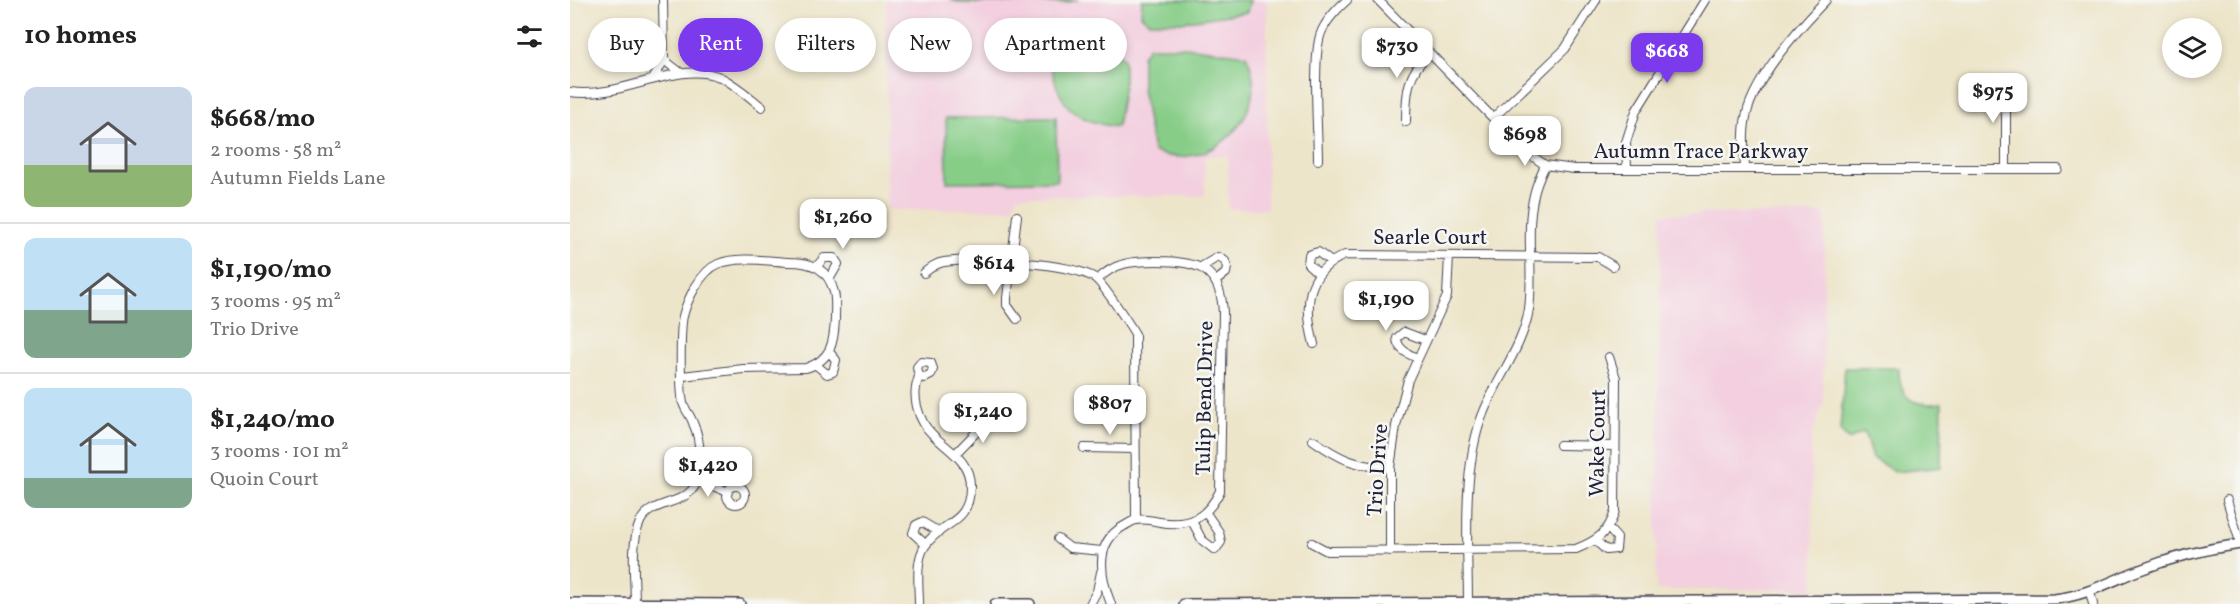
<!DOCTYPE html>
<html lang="en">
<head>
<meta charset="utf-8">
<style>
	body { margin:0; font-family:Vollkorn,serif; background:#f6f6f6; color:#222; height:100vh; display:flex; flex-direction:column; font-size:22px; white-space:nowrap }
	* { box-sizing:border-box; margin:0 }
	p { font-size:20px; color:#767676 }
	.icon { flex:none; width:33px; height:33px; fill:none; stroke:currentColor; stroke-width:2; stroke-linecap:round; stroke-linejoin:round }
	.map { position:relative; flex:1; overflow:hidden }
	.drawer { display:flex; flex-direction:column; background:#fff; width:570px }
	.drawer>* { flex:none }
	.banner { position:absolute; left:18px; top:18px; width:570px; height:54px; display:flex; gap:12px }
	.buttons { position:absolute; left:1592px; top:18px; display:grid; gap:12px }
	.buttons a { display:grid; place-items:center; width:60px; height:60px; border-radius:50%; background:#fff; box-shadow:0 3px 9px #0003; font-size:30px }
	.price { position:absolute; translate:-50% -51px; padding:0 14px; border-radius:12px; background:#fff; color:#222; font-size:20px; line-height:39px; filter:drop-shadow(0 2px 3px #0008) }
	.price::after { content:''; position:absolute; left:50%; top:36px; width:18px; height:14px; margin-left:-9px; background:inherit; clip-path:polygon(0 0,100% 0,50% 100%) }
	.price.active { background:#7c3aed; color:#fff }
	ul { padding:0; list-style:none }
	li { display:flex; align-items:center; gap:18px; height:150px; padding:0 24px }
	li+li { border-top:2px solid #e0e0e0 }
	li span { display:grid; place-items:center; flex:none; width:168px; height:120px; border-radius:12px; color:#555 }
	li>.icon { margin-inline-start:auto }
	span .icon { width:72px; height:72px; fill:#fffc; stroke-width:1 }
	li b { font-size:26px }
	h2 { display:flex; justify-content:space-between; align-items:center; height:72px; padding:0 24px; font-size:26px }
	.pill { padding:0 21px; border-radius:27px; background:#fff; box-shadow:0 3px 9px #0003; font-size:21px; line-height:54px }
	.pill.active { background:#7c3aed; color:#fff }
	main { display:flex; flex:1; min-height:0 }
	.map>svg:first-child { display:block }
</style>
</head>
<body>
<main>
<section class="drawer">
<h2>10 homes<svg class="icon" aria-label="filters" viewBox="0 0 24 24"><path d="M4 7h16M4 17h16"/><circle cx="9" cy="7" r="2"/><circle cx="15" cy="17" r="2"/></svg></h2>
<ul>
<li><span style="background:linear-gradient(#c9d6e8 65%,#8fb573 0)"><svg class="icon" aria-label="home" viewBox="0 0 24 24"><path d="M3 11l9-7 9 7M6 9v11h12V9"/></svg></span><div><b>$668/mo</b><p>2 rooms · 58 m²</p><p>Autumn Fields Lane</p></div></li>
<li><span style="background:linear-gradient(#bfe0f5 60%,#7fa58c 0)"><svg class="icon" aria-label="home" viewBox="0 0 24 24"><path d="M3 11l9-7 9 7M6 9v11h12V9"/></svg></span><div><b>$1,190/mo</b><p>3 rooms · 95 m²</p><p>Trio Drive</p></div></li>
<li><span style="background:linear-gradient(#bfe0f5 75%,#7fa58c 0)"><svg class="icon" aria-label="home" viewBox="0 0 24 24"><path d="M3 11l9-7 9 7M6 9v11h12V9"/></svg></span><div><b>$1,240/mo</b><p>3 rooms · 101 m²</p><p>Quoin Court</p></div></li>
</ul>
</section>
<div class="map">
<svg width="1670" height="604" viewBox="0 0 1670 604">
	<rect width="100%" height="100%" fill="#f6f6f2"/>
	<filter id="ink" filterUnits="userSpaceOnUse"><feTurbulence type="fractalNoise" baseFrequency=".0167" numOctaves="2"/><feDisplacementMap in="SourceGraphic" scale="12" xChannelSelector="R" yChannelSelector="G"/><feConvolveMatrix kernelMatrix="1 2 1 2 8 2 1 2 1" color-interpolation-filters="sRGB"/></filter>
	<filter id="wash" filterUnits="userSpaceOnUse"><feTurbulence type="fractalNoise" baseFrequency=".008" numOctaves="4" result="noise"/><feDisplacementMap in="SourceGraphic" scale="24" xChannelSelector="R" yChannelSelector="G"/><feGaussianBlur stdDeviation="1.35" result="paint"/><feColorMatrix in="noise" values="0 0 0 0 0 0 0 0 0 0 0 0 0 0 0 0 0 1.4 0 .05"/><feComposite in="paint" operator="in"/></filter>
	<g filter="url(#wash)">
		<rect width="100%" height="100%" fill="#ede5c9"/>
		<path fill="#f3cfdf" d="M316 0H697V209H658V156H635V196H447L443 209 317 210Z
			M1255 213 1253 404 1241 438 1244 589 1086 590 1091 214Z"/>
		<path fill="#87cd88" stroke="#547862" stroke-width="1.5" d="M380 0H508L493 3H393Z
			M572 0H680L677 12 611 22H579L571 15Z
			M579 47H616L676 55C705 113 639 176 583 151L572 88V55Z
			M521 53H548L554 59V85L547 127C501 121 487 103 480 59Z
			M486 117 487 181 377 182 376 118Z
			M1275 368H1329C1329 399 1342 407 1372 403L1371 467 1325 472 1302 458 1294 432 1279 440 1270 431Z"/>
	</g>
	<g filter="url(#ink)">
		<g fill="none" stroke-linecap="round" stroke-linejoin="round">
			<defs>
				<path id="minor" d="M808 0 955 151 975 165 1004 169H1488
					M94 60 111 73
					M83 79 94 60 93 0
					M1436 81V168
					M0 92C52 100 106 59 150 77 165 84 178 96 192 107
					M923 118 995 49 1026 0
					M836 122C836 93 837 73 860 53
					M748 160C748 132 742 56 751 33 756 20 767 9 777 0
					M1057 168 1056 142 1066 111 1135 0
					M1175 168C1174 149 1172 128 1178 109 1190 72 1229 28 1256 0
					M247 266 254 258H264L268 264 260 278
					M631 267 648 257 655 261 657 267 656 273 646 281
					M354 273C360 268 366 263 374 262 405 258 499 262 525 278 532 283 560 325 565 334L566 519
					M748 273 738 264 739 255 748 252 760 261
					M527 280C545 262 563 261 587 261 628 261 651 268 653 313L650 491C637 518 619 527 590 522 583 521 574 518 567 520 563 520 558 524 554 526 524 542 530 576 541 604
					M447 319 437 305V298L447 216
					M744 344C734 306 735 272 775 255L1028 257 1043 266
					M847 358C838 354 827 349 827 338L834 332 855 340
					M246 365 257 374 263 372 266 360 260 353
					M418 411a9 9 0 1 1 18 0a9 9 0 1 1-18 0Z
					M743 440C771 460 786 466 820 468
					M990 445 1045 446
					M514 448 565 449
					M386 453 420 418
					M128 480 158 492
					M157 495a9 9 0 1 1 18 0a9 9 0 1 1-18 0Z
					M1657 500 1670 542
					M622 521 632 540 645 550 651 542 649 532 636 513
					M488 539 500 548 532 551
					M1026 541 1036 550 1046 549 1047 538 1038 528
					M742 543 757 551 1006 549C1026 541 1039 533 1045 511L1046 378 1039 357
					M356 545 343 533 346 525 352 522 369 532
					M820 551V468L826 426 838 380 877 296 879 256
					M1520 592 1523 604
					M65 603C65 578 60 545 70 522 82 497 122 508 128 477 131 458 131 440 123 423 121 416 115 410 113 403 110 390 110 329 113 316 117 300 131 271 148 264 168 256 198 261 220 262 243 262 258 269 264 292 266 300 265 310 265 319 264 343 261 360 236 368L173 369 112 376
					M349 604C349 586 345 561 355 546 371 521 400 525 400 487 401 455 368 447 354 424 348 414 344 400 346 388 346 384 349 379 349 375 348 372 347 370 347 367L351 362 361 363 363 369 361 375 355 378 349 376
					M520 604 527 591 531 572
					M898 604C898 547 892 476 910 422 922 384 953 349 959 309 964 272 955 231 964 195 966 185 971 174 975 165"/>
				<path id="tertiary" d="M0 603 170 604
					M425 604H460
					M614 604 1484 599C1515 596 1539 582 1567 571 1600 558 1635 549 1670 544"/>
			</defs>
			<use href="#minor" stroke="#403f50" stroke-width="10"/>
			<use href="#tertiary" stroke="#403f50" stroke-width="12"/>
			<use href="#minor" stroke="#fff" stroke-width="8"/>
			<use href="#tertiary" stroke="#fff" stroke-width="9"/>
		</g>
	</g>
	<g text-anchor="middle" stroke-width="5" stroke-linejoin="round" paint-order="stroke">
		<g font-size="21" fill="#22223b" stroke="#f6f6f2">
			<text x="1131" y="158">Autumn Trace Parkway</text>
			<text x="860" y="244">Searle Court</text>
			<text transform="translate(634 398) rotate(-89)" y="7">Tulip Bend Drive</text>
			<text transform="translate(1027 443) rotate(-89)" y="7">Wake Court</text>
			<text transform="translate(807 470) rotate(-86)" y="7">Trio Drive</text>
		</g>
	</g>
</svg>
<div class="buttons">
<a><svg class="icon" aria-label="layers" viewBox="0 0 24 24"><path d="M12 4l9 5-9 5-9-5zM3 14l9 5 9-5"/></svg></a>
</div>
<b class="price" style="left:827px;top:79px">$730</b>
<b class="price active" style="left:1097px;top:84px">$668</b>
<b class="price" style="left:1423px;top:124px">$975</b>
<b class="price" style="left:955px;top:167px">$698</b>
<b class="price" style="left:273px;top:250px">$1,260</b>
<b class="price" style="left:424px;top:296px">$614</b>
<b class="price" style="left:816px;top:332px">$1,190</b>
<b class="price" style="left:540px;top:436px">$807</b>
<b class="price" style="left:413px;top:444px">$1,240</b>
<b class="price" style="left:138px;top:498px">$1,420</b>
<div class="banner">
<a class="pill">Buy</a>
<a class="pill active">Rent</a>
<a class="pill">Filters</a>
<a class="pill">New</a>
<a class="pill">Apartment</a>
</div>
</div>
</main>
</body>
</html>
